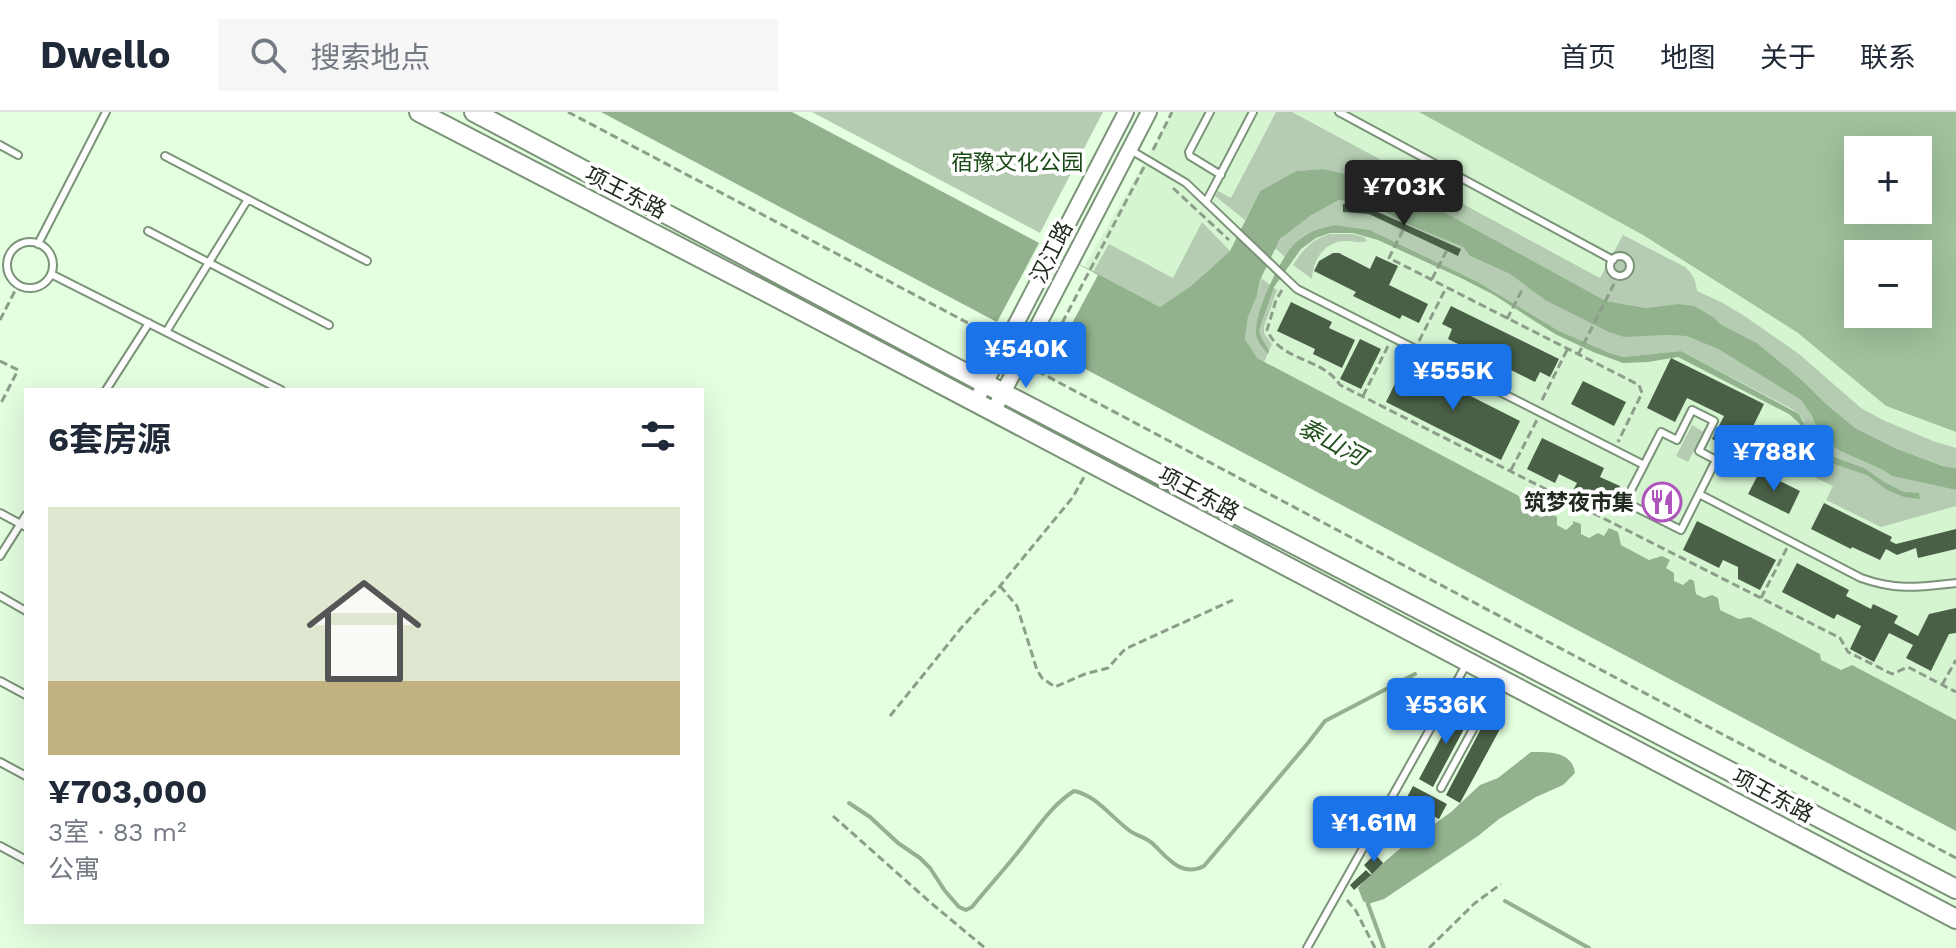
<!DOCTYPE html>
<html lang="zh">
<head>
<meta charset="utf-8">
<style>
	body { margin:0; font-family:"Work Sans","Noto Sans SC",sans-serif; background:#f6f6f7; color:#1f2937; height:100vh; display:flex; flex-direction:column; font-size:30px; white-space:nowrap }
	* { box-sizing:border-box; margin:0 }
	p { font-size:26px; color:#747a83 }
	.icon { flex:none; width:44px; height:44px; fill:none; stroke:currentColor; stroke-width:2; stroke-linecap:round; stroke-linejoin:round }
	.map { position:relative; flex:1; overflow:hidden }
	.sheet { position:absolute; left:24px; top:276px; width:680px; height:536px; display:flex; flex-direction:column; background:#fff; border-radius:0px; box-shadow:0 8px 32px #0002 }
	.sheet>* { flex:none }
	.tools { position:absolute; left:1844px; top:24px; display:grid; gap:16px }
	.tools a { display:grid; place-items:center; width:88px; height:88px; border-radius:0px; background:#fff; box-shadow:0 8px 32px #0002; font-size:40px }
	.price { position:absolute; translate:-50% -68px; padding:0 18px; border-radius:8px; background:#1a73e8; color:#fff; font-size:26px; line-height:52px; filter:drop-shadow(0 2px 4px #0008) }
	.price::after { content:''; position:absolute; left:50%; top:48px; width:24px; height:18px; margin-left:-12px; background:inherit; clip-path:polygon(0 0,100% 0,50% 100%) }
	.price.current { background:#222; color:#fff }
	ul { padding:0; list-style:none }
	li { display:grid; align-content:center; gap:16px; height:424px; padding:0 24px }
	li+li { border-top:2px solid #e0e1e3 }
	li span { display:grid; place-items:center; height:248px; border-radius:0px; color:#555 }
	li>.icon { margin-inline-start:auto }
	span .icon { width:144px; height:144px; fill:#fffc; stroke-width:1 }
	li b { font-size:34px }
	h2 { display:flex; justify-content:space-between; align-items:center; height:96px; padding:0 24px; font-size:34px }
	header { display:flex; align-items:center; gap:48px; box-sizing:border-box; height:112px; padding:0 40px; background:#fff; border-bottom:2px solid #e0e1e3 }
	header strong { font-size:38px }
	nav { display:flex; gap:44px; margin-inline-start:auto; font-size:28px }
	.search { width:560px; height:72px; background:#f6f6f7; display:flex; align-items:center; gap:20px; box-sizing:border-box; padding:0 28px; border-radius:0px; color:#747a83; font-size:30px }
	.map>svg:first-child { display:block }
</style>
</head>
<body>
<header>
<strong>Dwello</strong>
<div class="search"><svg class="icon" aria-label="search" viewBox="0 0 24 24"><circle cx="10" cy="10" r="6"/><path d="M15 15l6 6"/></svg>搜索地点</div>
<nav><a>首页</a><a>地图</a><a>关于</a><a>联系</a></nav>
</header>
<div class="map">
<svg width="1956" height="836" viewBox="0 0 1956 836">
	<rect width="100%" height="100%" fill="#e4fee0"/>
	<path fill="#d5f5d1" d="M1173 0H1419L1643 123 1798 221 1886 294 1956 320V608L1852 554 1841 559 1821 548 1820 542 1750 505 1739 507 1720 498 1696 482 1694 469 1683 473 1674 469 1666 456 1670 449 1662 444 1649 448 1621 433 1618 420 1589 426 1581 422V412L1574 409 1573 412 1566 418 1557 413V405L1552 402 1541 405 1522 396 1519 384 1084 155Z"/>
	<path fill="#b5ccb2" d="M812 0H1103L1040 121Z
		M1276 0H1292L1600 166 1623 123 1685 155C1693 162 1696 169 1697 179L1723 191 1746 205 1799 242 1861 296 1883 308 1933 329 1956 336V356L1944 354 1897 337 1855 316 1826 292 1802 268 1757 231 1722 213 1713 205 1677 192 1646 196 1606 189 1442 99 1399 79 1355 64 1323 57 1296 59 1260 79 1245 108 1215 84 1218 79 1231 86Z
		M1339 88 1357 90 1377 96 1416 116 1463 135 1470 144 1510 162 1545 188 1663 223 1686 224 1718 237 1801 288 1812 304 1817 318 1829 332 1840 339 1881 357 1892 364 1956 378V394L1881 415 1826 388 1833 374 1783 350 1804 309 1799 302 1792 297 1681 239 1623 245 1610 241 1559 219 1478 170 1370 118 1335 113 1322 116 1305 123 1297 129 1285 145 1275 136C1286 114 1318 100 1339 88Z
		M1202 110 1230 139 1191 174 1160 195 1093 160 1109 132 1173 166Z
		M1329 122H1353L1364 125 1367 129C1358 132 1356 129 1348 129 1325 128 1313 147 1312 167L1293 153C1303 137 1312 128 1329 122Z
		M1261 166 1277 178 1264 215V221L1272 232 1264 250 1256 246 1245 227 1248 205 1257 184Z
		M1692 313 1704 320 1688 350 1676 344Z"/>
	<path fill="#9fc19b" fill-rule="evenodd" d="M1419 0H1956V320L1886 294 1798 221 1643 123ZM1858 38H1918V98H1858ZM1858 142H1918V202H1858Z"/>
	<path fill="#91b28d" d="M601 0H792L1160 195 1191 174 1230 139 1260 79 1296 59 1323 57 1355 64 1399 79 1442 99 1606 189 1646 196 1677 192 1694 194 1713 205 1722 213 1757 231 1802 268 1826 292 1855 316 1897 337 1943 354 1956 356V378L1892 364 1881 357 1840 339 1829 332 1817 318 1812 304 1801 288 1718 237 1686 224 1663 223 1624 225 1609 220 1545 188 1510 162 1470 144 1463 135 1416 116 1377 96 1357 90 1339 88 1310 104 1280 127 1260 168 1257 184 1248 205 1245 227 1257 246 1519 384 1522 396 1541 405 1552 402 1557 405V413L1566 418 1573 412V409L1581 412V422L1589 426 1598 421 1604 424 1609 416 1618 420 1621 433 1649 448 1662 444 1670 448 1666 456 1674 461V469L1683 473 1690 467 1694 469 1696 482 1704 486 1712 483 1718 486 1720 498 1739 507 1750 505 1820 542 1821 548 1841 558 1852 553 1956 608V719Z
		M1335 113 1370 118 1478 170 1559 219 1610 241 1623 245 1681 239 1799 302 1813 329 1825 342 1864 356 1884 370 1904 380 1919 381 1920 387 1904 385 1887 378 1867 363 1822 348 1804 327 1800 312 1789 302 1678 245 1648 250 1623 251 1593 240 1555 222 1494 183 1461 166 1378 128 1353 121H1330L1316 126 1301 137 1274 175 1259 218 1261 225 1269 239 1268 242C1264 237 1259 232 1257 226 1250 207 1281 145 1295 131 1307 120 1320 116 1335 113Z
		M1531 640C1549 640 1572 639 1575 661L1563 673 1536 685 1499 707 1478 724 1384 787 1368 792 1363 789 1358 776 1366 766 1397 739 1451 700 1480 673 1498 666Z"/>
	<path fill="#e4fee0" d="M1039 131 1098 163 1054 245 995 214Z"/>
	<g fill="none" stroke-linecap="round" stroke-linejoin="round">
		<path stroke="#91b28d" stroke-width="4" d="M849 691 870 705 898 731 920 746 930 756 945 779 959 795 966 798 972 795C988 775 1006 756 1022 735 1038 715 1052 693 1074 679 1096 683 1112 706 1130 719 1137 724 1145 725 1152 731 1167 745 1181 766 1204 754L1308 631 1325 609 1415 562
			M1505 789 1589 836
			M1368 792 1384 836"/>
	</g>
	<path fill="#495f46" d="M1343 92 1371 97 1461 137 1458 144 1369 102 1343 100Z
		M1333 141H1339L1370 157 1376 144 1398 154 1389 173 1428 192 1419 211 1402 203 1400 207 1353 184 1356 180 1314 159 1319 149Z
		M1291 190 1332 210 1329 216 1355 228 1342 256 1313 242 1315 237 1277 219Z
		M1451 194 1559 247 1550 265 1540 260 1535 270 1448 227 1452 217 1442 212Z
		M1360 227 1381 237 1361 277 1340 267Z
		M1671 246 1764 292 1740 341 1712 327 1724 304 1687 286 1675 310 1647 296Z
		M1405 251 1520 309 1501 348 1386 290Z
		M1583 269 1626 290 1614 314 1571 292Z
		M1542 326 1604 356 1600 365 1620 374 1608 398 1572 380 1577 371 1559 362 1555 371 1527 357Z
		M1760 359 1800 379 1789 402 1748 382Z
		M1824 391 1892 425 1890 429 1896 432 1956 417V437L1918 446 1916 436 1897 443 1886 437 1880 448 1852 435 1851 437 1811 417Z
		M1697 409 1776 448 1760 478 1738 467V455L1723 448 1719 456 1683 438Z
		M1797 451 1849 478 1846 484 1871 497 1873 492 1898 504 1894 511 1918 524 1929 502 1956 496V521L1949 522 1931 559 1906 546 1913 533 1889 521 1874 550 1850 537 1861 514 1837 502 1834 507 1782 480Z
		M1458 594 1472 602 1433 675 1419 667Z
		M1485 609 1500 617 1460 691 1446 683Z
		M1413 674 1447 692 1439 707 1405 689Z
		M1406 693 1417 700 1399 732 1388 726Z
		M1375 742 1383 751 1372 762 1364 753Z
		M1366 758 1371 763 1354 778 1350 773Z"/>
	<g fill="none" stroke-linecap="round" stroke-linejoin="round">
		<defs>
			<path id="service" d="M1210 0 1189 40 1190 44 1221 63
				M1339 0 1613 148
				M0 33 18 43
				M1129 37 1186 71 1297 177 1644 353
				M165 44 367 149
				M1206 90 1253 0
				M148 119 329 213
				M7 153a23 23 0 1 1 46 0a23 23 0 1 1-46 0Z
				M38 132 106 0
				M1610 154a10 10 0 1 1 20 0a10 10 0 1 1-20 0Z
				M51 162 281 278
				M166 220 248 87
				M106 278 149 211
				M1692 298 1714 309 1699 339 1716 348 1681 418 1625 390 1661 320 1677 328Z
				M1699 382 1861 466C1897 479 1919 475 1956 471
				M0 401 26 415
				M0 444 26 403
				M0 484 26 499
				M0 569 26 583
				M0 650 26 664
				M1441 676 1483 599 1450 581
				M0 734 26 748
				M1307 836 1466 553"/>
			<path id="tertiary" d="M975 291 1126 0
				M993 300 1149 0"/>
			<path id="primary" d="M419 0 770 182 1956 807
				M474 0 1003 281 1956 777"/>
		</defs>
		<use href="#service" stroke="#7b9378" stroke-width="10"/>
		<use href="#tertiary" stroke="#7b9378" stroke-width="18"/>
		<use href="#primary" stroke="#7b9378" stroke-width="22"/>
		<path stroke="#8c9e89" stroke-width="3" stroke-dasharray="8 4" stroke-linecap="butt" d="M568 0 987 221H995L996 218
			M1153 38 1172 0
			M1144 55 1039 255 1041 261 1956 746
			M1173 76 1229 128
			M1403 118 1389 146 1639 273 1642 281 1618 330
			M1432 167 1447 138
			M1282 178 1276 188 1267 218C1281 250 1322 245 1340 273L1840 526 1848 540 1892 562 1908 555 1956 580
			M1507 207 1523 176
			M0 208 18 173
			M1419 229 1446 176
			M1578 243 1618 164
			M0 249 18 258 0 293
			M1363 284 1388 234
			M1542 288 1567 238
			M1511 358 1537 308
			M1000 474 1017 494 1037 558 1042 566 1055 575 1085 562 1108 556 1125 537 1233 488
			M1761 486 1787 436
			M1942 573 1956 548
			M890 604 962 515 1000 474 1073 385 1084 365
			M833 704 931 791 985 836
			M1347 788 1356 799 1375 836
			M1429 836 1475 791 1501 772"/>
		<use href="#service" stroke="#fff" stroke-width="6"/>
		<use href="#tertiary" stroke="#fff" stroke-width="14"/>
		<use href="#primary" stroke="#fff" stroke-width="18"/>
	</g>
	<defs>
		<symbol id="restaurant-ring" viewBox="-11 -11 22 22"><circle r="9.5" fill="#fff" stroke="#af53bd" stroke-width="1.5"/><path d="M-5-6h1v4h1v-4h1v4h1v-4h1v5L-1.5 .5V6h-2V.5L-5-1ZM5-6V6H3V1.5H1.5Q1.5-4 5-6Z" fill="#af53bd"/></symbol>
	</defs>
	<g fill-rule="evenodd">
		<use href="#restaurant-ring" x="1640" y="368" width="44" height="44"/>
	</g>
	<g text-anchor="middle" stroke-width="8" stroke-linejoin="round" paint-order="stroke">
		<g font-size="22" fill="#1a4916" stroke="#fff">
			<text x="1017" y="58">宿豫文化公园</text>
		</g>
		<g font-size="22" fill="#202a1f" stroke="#fff">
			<text transform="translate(626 80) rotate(27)" y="8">项王东路</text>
			<text transform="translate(1051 140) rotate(-63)" y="8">汉江路</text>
			<text transform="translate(1199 381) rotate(28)" y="8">项王东路</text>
			<text transform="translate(1773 683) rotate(28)" y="8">项王东路</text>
		</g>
		<g font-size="22" font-weight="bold" fill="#202a1f" stroke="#fff" text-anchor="end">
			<text x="1634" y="398">筑梦夜市集</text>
		</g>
		<g font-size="24" font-style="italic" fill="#21501d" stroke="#fff">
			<text transform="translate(1332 330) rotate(28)" y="8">泰山河</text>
		</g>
	</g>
</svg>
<div class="tools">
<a>+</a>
<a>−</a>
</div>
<b class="price current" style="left:1404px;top:116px">¥703K</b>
<b class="price" style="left:1026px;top:278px">¥540K</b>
<b class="price" style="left:1453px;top:300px">¥555K</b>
<b class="price" style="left:1774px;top:381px">¥788K</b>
<b class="price" style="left:1446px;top:634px">¥536K</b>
<b class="price" style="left:1374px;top:752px">¥1.61M</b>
<section class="sheet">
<h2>6套房源<svg class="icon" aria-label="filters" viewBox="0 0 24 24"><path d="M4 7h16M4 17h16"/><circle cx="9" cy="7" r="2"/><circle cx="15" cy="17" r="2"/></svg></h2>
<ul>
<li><span style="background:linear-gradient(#dfe7d0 70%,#c2b280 0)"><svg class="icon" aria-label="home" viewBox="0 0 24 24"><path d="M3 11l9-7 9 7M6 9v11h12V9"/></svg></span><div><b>¥703,000</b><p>3室 · 83 m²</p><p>公寓</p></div></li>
</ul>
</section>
</div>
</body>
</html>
